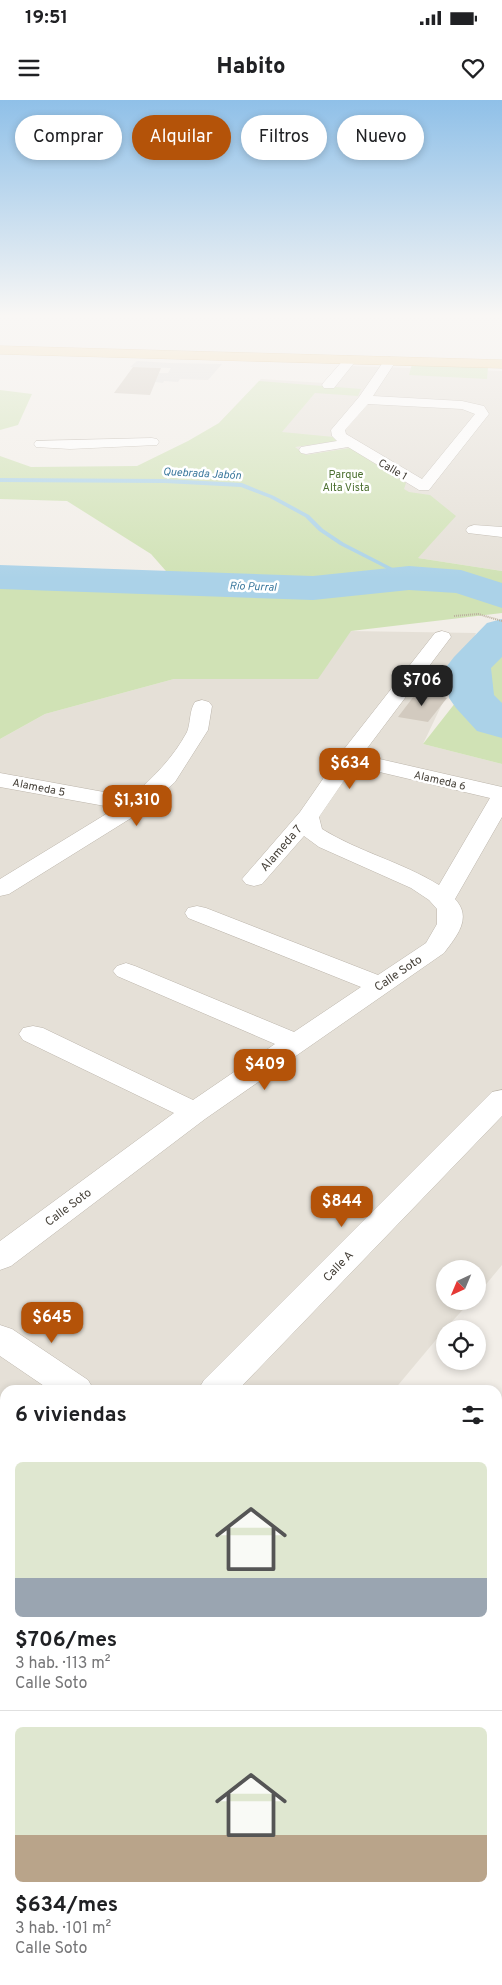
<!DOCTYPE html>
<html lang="es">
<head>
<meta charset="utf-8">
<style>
	body { margin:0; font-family:Overpass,sans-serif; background:#f6f6f6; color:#202124; height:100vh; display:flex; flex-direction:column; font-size:19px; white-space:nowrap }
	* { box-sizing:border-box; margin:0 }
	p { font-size:16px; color:#757577 }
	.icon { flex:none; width:28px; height:28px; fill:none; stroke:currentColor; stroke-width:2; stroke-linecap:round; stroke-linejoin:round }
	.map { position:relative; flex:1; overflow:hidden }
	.panel { position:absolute; left:0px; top:1285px; width:502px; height:600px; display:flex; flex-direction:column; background:#fff; border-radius:15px 15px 0 0; box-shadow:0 2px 8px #0003 }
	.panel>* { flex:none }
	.guide { position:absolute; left:15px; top:15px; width:472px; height:45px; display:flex; gap:10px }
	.needle { width:32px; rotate:224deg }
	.controls { position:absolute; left:436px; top:1160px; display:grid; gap:10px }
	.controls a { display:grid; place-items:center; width:50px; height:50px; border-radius:50%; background:#fff; box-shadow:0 2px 8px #0003; font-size:25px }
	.price { position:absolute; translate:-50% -42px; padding:0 11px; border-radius:10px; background:#b45309; color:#fff; font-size:16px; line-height:32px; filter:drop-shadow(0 1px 2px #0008) }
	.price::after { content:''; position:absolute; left:50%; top:30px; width:15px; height:11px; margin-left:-8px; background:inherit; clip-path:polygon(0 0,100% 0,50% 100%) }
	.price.current { background:#222; color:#fff }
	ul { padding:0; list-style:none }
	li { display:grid; align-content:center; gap:10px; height:265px; padding:0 15px }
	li+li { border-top:1px solid #e0e0e0 }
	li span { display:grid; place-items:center; height:155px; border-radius:8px; color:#555 }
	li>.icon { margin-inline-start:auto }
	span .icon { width:90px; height:90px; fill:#fffc; stroke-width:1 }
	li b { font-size:21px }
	h2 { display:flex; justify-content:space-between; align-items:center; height:60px; padding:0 15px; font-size:21px }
	.tag { padding:0 18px; border-radius:22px; background:#fff; box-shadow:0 2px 8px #0003; font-size:18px; line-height:45px }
	.tag.current { background:#b45309; color:#fff }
	.status { display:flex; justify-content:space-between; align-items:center; height:35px; padding:0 25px; background:#fff; direction:ltr }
	.status svg { height:14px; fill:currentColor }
	header { display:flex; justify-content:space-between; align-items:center; height:65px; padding:0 15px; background:#fff; font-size:22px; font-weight:800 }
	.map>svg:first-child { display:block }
</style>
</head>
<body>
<div class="status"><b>19:51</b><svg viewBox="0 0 49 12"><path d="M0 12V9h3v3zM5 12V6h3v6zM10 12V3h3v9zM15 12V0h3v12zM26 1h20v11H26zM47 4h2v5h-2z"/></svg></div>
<header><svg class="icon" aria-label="menu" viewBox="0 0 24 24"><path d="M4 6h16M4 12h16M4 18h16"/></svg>Habito<svg class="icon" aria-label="heart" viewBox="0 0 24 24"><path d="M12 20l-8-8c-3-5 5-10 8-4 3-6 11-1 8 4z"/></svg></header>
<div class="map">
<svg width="502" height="1885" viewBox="0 0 502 1885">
	<rect width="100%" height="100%" fill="#f2eee8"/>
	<path fill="#e5e0d7" d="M349 266 502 271V471L418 458 219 323 261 279 324 283Z
		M349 531 476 533 423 644 502 664V1165L478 1194V1169H445V1201H471L445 1229 394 1290H5V1523L0 1519V639L45 614 174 579H317Z
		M502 1440V1885H189L192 1880H498V1446Z"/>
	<path fill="#d0e2b5" d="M412 264 488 267 487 279 409 275Z
		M259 281 361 289 358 296 315 293 282 332 334 337 338 341 295 347 306 355 350 348 406 383 404 389 409 392 430 395 456 416 418 458 502 471V513L351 531 318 579H174L45 614 0 639V477L187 495 151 454 67 401 0 399V356L31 367 137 366 188 341 219 323Z
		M0 290 32 294 18 325 0 330Z
		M502 556V664L423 644 474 579Z"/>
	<path fill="#e1dfdc" d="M137 261 170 263 222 264 208 280 180 279 178 282 164 281 163 283 155 282 159 273H168L171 268 130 267Z"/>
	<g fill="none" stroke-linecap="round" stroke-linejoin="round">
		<path fill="#abd2e8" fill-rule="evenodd" d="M0 378 165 379 242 383 274 396 309 415 323 429 344 443 412 478 407 479 340 445 319 431 305 417 270 398 241 387 165 383 0 382Z"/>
		<path fill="#abd2e8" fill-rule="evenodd" d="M0 465 313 476 409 466 461 470 502 483V508L456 493 409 490 313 500 0 489Z
			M502 519V557L491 568 494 595 502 603V638L477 631 456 608 449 598 447 566 454 557 487 523Z"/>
	</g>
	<path fill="#d2cabf" d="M133 267 161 268 150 295 114 293Z
		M417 592 447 598 428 622 398 617Z"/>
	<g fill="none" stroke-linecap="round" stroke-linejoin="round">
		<defs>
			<path id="minor" d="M350 256 354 257 356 260 354 263 334 288H324L322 285 324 282 346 257Z
				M390 257 396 261 373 296 462 301 484 306 489 314 429 390H419L348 347 306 354 301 353 299 350 301 347 337 341 332 336 331 330 359 297 386 258ZM368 304 462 309 475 314 422 379 346 334 345 330Z
				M152 338 157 339 159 342 157 345 70 349 36 347 34 344 36 341Z
				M474 425 502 427V437L468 433 466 430 468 427Z
				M442 531 449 533 451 537 362 655 502 687V717L455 799C473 818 456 837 444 853L205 1019 11 1166 0 1170V1141L174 1013 23 940 19 934 23 928 33 926 43 928 193 1000 275 944 117 876 113 871 117 866 126 863 135 866 294 932 361 887 188 818 185 813 188 808 197 806 206 808 378 875 426 843 437 824V809L429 800 411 788 319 747 304 736 262 784 254 786 246 784 242 779 300 712 341 653 435 533ZM354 666 490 698 439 785C402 762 359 752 322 729L319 717Z
				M202 600 209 602 212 606 208 630 175 682 144 710 9 794 0 796V779L116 708 0 687V673L131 697C153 678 173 658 187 632 191 622 189 611 195 602Z
				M502 990V1016L238 1290H198L204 1280 492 992Z
				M0 1225 12 1229 88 1280 94 1290H50L0 1256Z
				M502 1371V1407L498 1409V1373Z
				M498 1640 502 1642V1685L498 1683Z
				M119 1880H199L201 1885H117Z"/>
			<path id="major" d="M0 246 502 260V268L0 254Z"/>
		</defs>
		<use href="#minor" stroke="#bcb5ab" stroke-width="1"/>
		<use href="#major" stroke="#d6b372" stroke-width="1"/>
		<path stroke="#bcb09e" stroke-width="2" stroke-dasharray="1 1" stroke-linecap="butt" d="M454 516 478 514 502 521"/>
		<use href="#minor" fill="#fff" fill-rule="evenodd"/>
		<use href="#major" fill="#f3d7a0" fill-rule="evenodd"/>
	</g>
	<linearGradient id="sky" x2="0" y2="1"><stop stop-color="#8fc0e8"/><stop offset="0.45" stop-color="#f9f7f5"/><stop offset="1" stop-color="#f9f7f5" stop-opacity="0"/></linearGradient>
	<rect width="502" height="479" fill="url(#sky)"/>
	<g text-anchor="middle" stroke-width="5" stroke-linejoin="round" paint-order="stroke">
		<g font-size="11" fill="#443f37" stroke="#fff">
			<text transform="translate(393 369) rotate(30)" y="4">Calle 1</text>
			<text transform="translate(440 680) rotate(13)" y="4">Alameda 6</text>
			<text transform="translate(39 687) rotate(11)" y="4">Alameda 5</text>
		</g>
		<g font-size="11" font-style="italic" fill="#3b789d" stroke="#fff">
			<text transform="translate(202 373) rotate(3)" y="4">Quebrada Jabón</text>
			<text transform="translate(253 486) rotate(2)" y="4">Río Purral</text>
		</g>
		<g font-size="11" fill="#4c7031" stroke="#fff">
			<text x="346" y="378">Parque<tspan x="346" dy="13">Alta Vista</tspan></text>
		</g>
		<g font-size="12" fill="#443f37" stroke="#fff">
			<text transform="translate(281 748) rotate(-49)" y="4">Alameda 7</text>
			<text transform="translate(398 873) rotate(-34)" y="4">Calle Soto</text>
			<text transform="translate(68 1107) rotate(-37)" y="4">Calle Soto</text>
			<text transform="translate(338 1166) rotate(-46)" y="4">Calle A</text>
		</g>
	</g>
</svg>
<div class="controls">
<a><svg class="needle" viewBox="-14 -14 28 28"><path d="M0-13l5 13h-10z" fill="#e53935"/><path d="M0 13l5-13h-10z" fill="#757577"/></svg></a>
<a><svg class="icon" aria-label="locate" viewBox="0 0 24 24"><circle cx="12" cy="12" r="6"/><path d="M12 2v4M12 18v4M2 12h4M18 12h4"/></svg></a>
</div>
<b class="price current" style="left:422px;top:607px">$706</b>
<b class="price" style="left:350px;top:690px">$634</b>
<b class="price" style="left:137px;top:727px">$1,310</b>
<b class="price" style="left:265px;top:991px">$409</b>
<b class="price" style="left:342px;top:1128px">$844</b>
<b class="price" style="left:52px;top:1244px">$645</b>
<div class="guide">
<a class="tag">Comprar</a>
<a class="tag current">Alquilar</a>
<a class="tag">Filtros</a>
<a class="tag">Nuevo</a>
</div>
<section class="panel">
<h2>6 viviendas<svg class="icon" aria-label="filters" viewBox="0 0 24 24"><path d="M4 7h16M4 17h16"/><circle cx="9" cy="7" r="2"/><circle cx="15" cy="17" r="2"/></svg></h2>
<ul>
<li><span style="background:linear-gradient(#dfe7d0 75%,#9aa5b1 0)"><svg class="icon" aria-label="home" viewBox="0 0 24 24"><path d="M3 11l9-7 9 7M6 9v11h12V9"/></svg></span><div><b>$706/mes</b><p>3 hab. · 113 m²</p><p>Calle Soto</p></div></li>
<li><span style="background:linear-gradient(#dfe7d0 70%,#b9a48a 0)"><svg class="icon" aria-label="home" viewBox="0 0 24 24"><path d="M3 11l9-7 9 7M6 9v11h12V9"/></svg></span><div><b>$634/mes</b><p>3 hab. · 101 m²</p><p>Calle Soto</p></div></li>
</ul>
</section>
</div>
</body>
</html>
